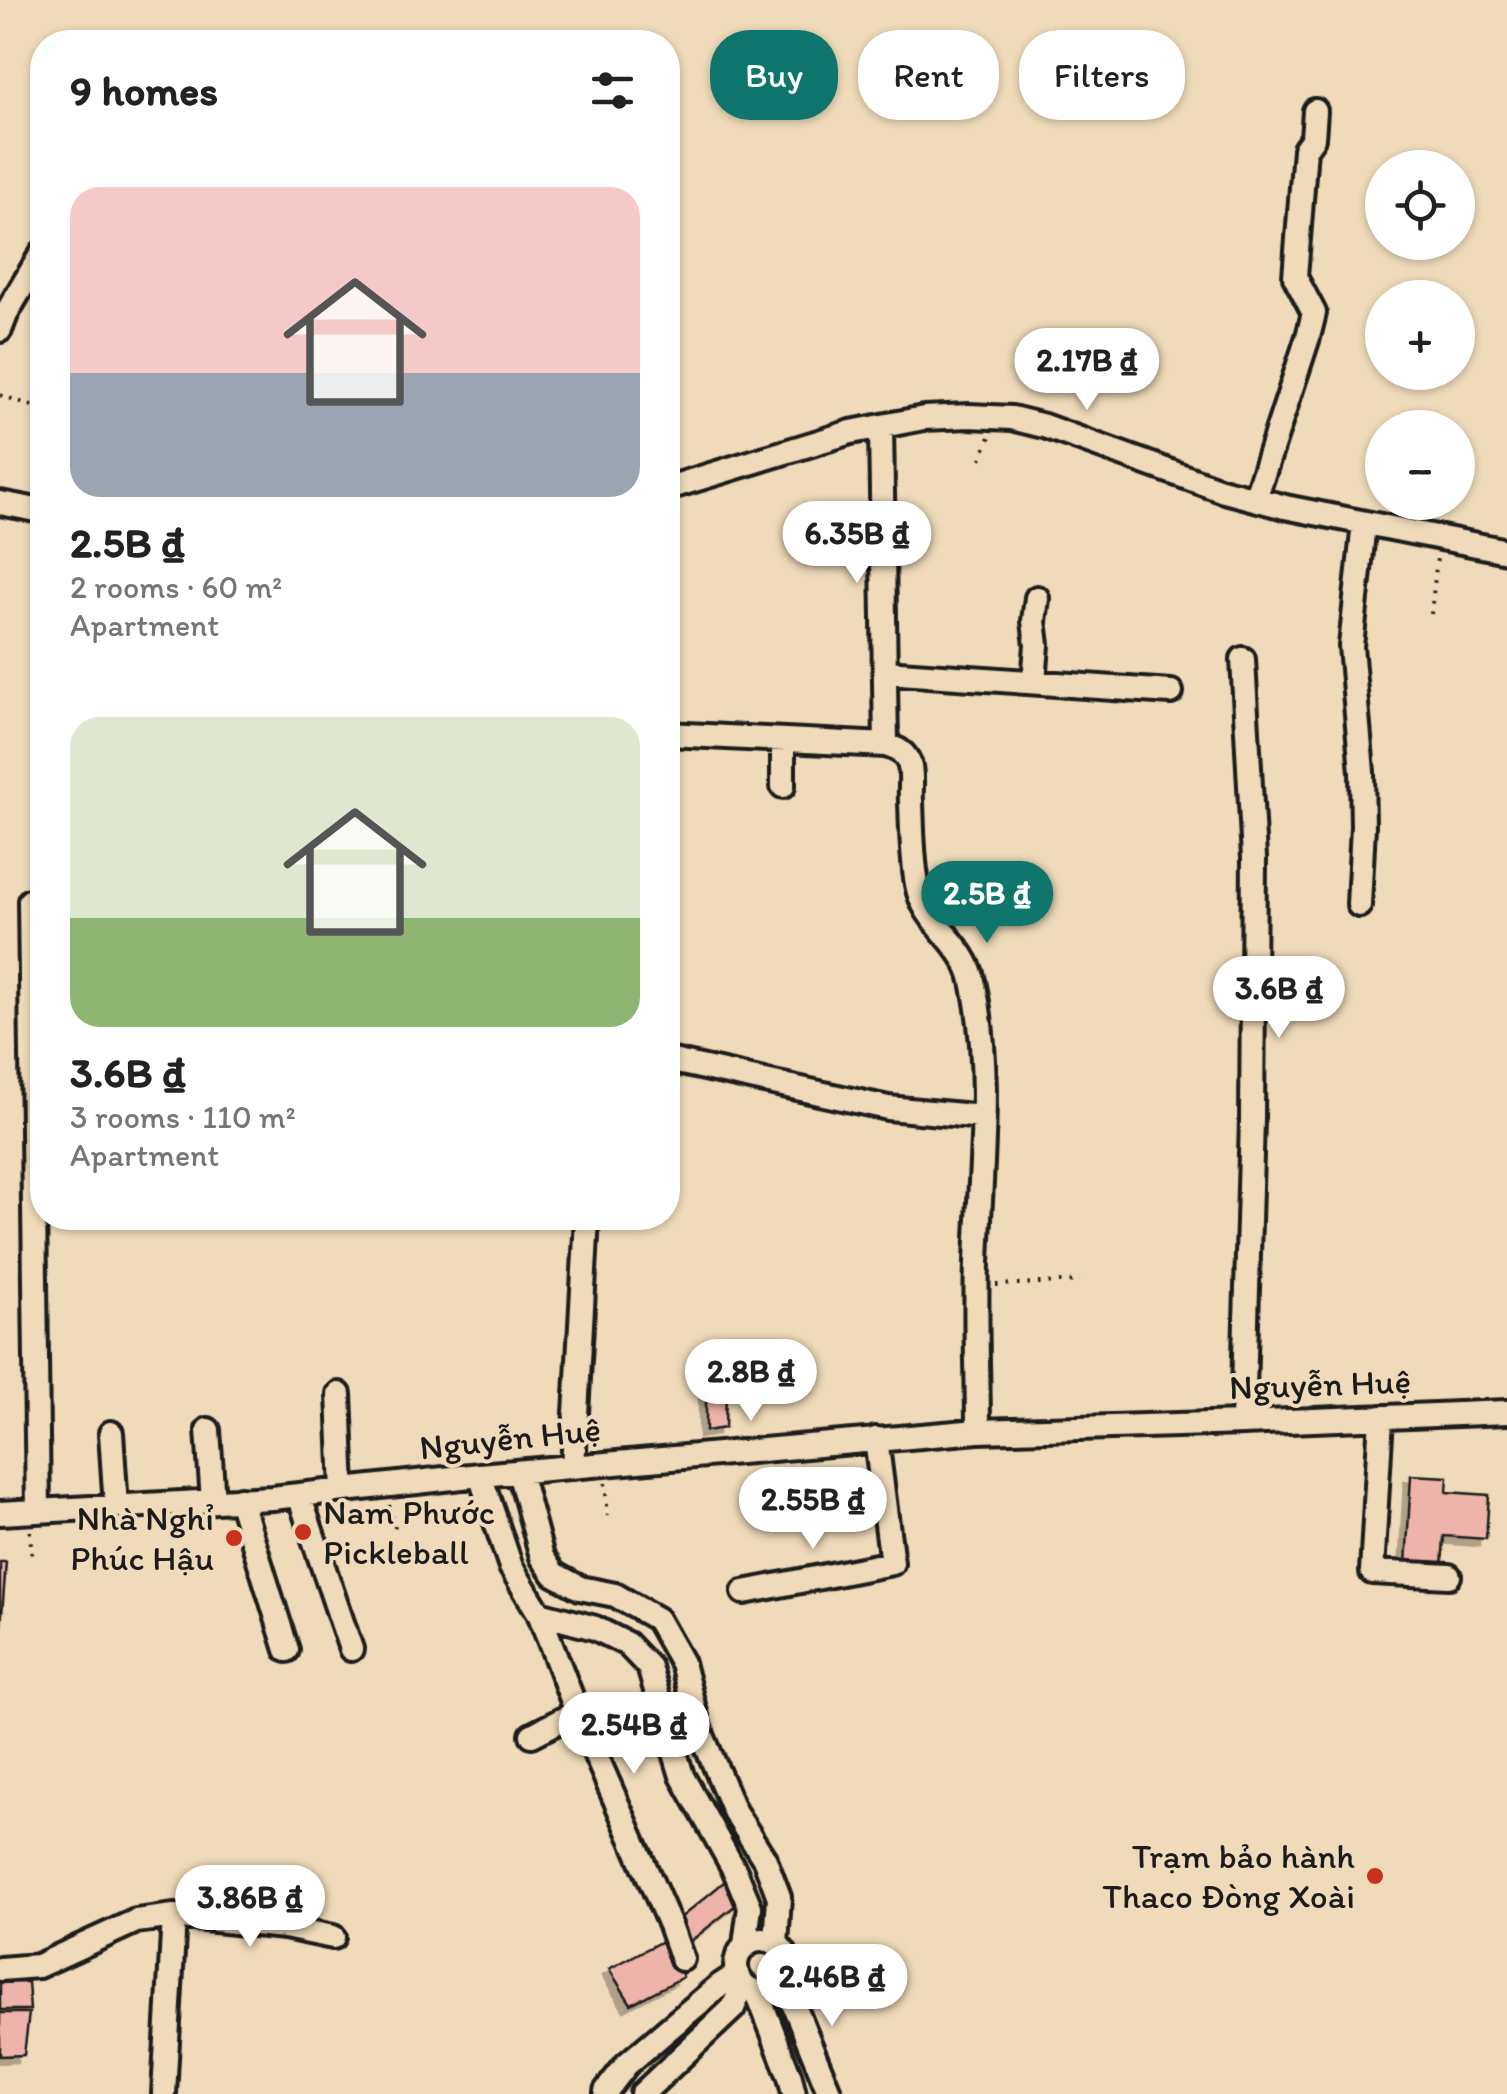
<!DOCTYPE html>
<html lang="en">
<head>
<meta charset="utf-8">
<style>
	body { margin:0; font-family:Itim,sans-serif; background:#f6f6f6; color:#222; height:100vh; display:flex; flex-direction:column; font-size:38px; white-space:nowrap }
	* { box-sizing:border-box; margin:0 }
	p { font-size:32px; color:#767676 }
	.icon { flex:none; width:55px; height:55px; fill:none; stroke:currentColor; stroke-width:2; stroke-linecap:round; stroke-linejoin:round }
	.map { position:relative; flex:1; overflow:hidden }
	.details { position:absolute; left:30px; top:30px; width:650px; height:1200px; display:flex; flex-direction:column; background:#fff; border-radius:40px; box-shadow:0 2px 8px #0004 }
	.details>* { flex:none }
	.guide { position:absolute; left:710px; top:30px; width:645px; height:90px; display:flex; gap:20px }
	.fabs { position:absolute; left:1365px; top:150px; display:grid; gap:20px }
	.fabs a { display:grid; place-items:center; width:110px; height:110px; border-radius:50%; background:#fff; box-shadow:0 2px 8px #0004; font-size:50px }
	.price { position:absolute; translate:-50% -85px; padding:0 22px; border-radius:35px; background:#fff; color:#222; font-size:32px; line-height:65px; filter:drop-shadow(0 2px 5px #0008) }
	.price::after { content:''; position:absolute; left:50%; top:60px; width:30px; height:22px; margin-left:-15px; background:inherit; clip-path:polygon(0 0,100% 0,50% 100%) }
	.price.current { background:#0f766e; color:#fff }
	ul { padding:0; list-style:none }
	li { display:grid; align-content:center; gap:20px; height:530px; padding:0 40px }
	li span { display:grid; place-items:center; height:310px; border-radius:30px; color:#555 }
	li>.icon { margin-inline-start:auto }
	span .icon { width:180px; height:180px; fill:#fffc; stroke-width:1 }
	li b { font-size:42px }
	h2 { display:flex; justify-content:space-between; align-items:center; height:120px; padding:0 40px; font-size:42px }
	.tag { padding:0 35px; border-radius:40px; background:#fff; box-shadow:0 2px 8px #0004; font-size:35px; line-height:90px }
	.tag.current { background:#0f766e; color:#fff }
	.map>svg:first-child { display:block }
</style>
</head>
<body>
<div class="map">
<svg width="1507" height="2094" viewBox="0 0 1507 2094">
	<defs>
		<filter id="shadow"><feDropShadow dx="-7" dy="7" stdDeviation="0" flood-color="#0004"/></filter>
	</defs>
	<rect width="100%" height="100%" fill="#efdbb9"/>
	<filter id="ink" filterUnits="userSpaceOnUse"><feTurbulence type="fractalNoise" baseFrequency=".01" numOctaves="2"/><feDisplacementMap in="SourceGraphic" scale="20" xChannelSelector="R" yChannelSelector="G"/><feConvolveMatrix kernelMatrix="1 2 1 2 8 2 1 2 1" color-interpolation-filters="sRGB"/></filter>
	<g filter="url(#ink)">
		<path fill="#eeb4ab" stroke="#1c1c1c" stroke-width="2.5" filter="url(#shadow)" d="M727 1355 725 1428 706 1431V1356Z
			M1411 1475 1448 1477 1447 1492 1489 1495 1486 1539 1444 1536 1442 1568 1406 1566Z
			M0 1562H6L0 1641Z
			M730 1877 741 1901 687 1944 673 1924Z
			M666 1939 683 1977 631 2004 609 1969Z
			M28 1982 30 2010H0V1983Z
			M0 2013H29L24 2055 0 2056Z"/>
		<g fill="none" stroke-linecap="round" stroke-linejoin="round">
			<defs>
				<path id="minor" d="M0 330 7 312 42 253
					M881 427 886 745
					M668 488 851 432 924 418 969 416 1012 418 1044 426 1221 490 1285 507 1507 551
					M1255 499 1308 337 1314 313 1295 277 1305 149 1313 138 1315 111
					M0 503 42 511
					M1243 659 1254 858 1252 1120 1243 1423
					M885 672 1171 692
					M1034 682 1037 645 1034 621 1037 598
					M668 734 886 745C897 749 904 751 909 763 913 773 910 789 911 801 912 829 912 857 917 884 924 925 965 942 973 981 993 1073 980 1170 977 1263 975 1319 978 1375 978 1431
					M783 786V740
					M30 901 38 1511
					M1359 905 1363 826 1362 772 1351 646 1364 523
					M668 1060 888 1108 983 1117
					M339 1394 343 1490
					M1381 1417 1372 1572 1449 1576
					M208 1430 213 1501
					M111 1433 116 1507
					M573 1467 587 1218
					M519 1472 542 1557 554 1574 580 1588 615 1595 657 1619 682 1663 699 1728 734 1811 765 1860 779 1897 776 1944
					M480 1475 511 1567 539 1613 595 1628 627 1644 649 1667 682 1776 735 1871 750 1907 745 1945
					M299 1495 351 1649
					M240 1499 287 1650
					M0 1513 272 1498 480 1475 978 1431 1243 1423 1507 1412
					M744 1592 892 1563 876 1439
					M539 1613 577 1712 670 1925 682 1959
					M532 1735 577 1712
					M736 1966a26 26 0 1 1 52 0a26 26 0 1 1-52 0Z
					M0 1969 38 1966 136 1921 174 1916 285 1927 333 1937
					M784 1981 830 2094
					M757 1992 790 2077 794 2094
					M164 2094 174 1916
					M606 2094V2091L627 2064 719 1986 736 1975
					M642 2094 733 2008 743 1985"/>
			</defs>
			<use href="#minor" stroke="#1c1c1c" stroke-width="30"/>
			<path stroke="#1c1c1c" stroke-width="4" stroke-dasharray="2.5 8" stroke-linecap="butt" d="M0 395 42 409
				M981 459 990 437
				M1431 614 1437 557
				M996 1285 1080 1281
				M605 1483 608 1516
				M389 1505 397 1535
				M30 1531 32 1561"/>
			<use href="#minor" stroke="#efdbb9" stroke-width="22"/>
		</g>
	</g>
	<g fill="#c8321e" stroke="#efdbb9" stroke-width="4">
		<circle cx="303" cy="1532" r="10"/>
		<circle cx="234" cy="1538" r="10"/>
		<circle cx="1375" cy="1876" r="10"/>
	</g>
	<g text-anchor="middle" stroke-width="8" stroke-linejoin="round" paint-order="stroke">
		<g font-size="35" fill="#1c1c1c" stroke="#efdbb9">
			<text transform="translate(1320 1384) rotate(-2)" y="12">Nguyễn Huệ</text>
			<text transform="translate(510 1438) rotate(-6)" y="12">Nguyễn Huệ</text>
		</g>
		<g font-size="35" fill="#1c1c1c" stroke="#efdbb9" text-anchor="end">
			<text x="323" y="1524" text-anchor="start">Nam Phước<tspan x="323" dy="40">Pickleball</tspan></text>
			<text x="214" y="1530">Nhà Nghỉ<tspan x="214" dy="40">Phúc Hậu</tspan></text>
			<text x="1355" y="1868">Trạm bảo hành<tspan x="1355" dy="40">Thaco Đòng Xoài</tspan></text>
		</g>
	</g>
</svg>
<div class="fabs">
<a><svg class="icon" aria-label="locate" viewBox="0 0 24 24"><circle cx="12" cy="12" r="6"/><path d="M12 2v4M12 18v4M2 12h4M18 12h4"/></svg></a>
<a>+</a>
<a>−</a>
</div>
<b class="price" style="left:1087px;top:413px">2.17B ₫</b>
<b class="price" style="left:857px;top:586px">6.35B ₫</b>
<b class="price current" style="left:987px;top:946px">2.5B ₫</b>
<b class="price" style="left:1279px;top:1041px">3.6B ₫</b>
<b class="price" style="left:751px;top:1424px">2.8B ₫</b>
<b class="price" style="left:813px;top:1552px">2.55B ₫</b>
<b class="price" style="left:634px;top:1777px">2.54B ₫</b>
<b class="price" style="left:250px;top:1950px">3.86B ₫</b>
<b class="price" style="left:832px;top:2029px">2.46B ₫</b>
<div class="guide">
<a class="tag current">Buy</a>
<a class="tag">Rent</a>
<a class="tag">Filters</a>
</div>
<section class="details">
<h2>9 homes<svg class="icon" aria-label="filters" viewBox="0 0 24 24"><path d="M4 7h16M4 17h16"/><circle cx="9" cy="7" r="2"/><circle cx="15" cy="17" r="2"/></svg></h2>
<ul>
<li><span style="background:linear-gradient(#f6c9c9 60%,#9aa5b1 0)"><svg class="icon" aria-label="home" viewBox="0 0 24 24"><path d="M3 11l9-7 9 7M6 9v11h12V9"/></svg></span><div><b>2.5B ₫</b><p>2 rooms · 60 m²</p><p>Apartment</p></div></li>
<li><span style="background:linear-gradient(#dfe7d0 65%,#8fb573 0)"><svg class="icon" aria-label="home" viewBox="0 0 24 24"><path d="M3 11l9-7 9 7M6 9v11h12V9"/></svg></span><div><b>3.6B ₫</b><p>3 rooms · 110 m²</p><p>Apartment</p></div></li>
</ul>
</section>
</div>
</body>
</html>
